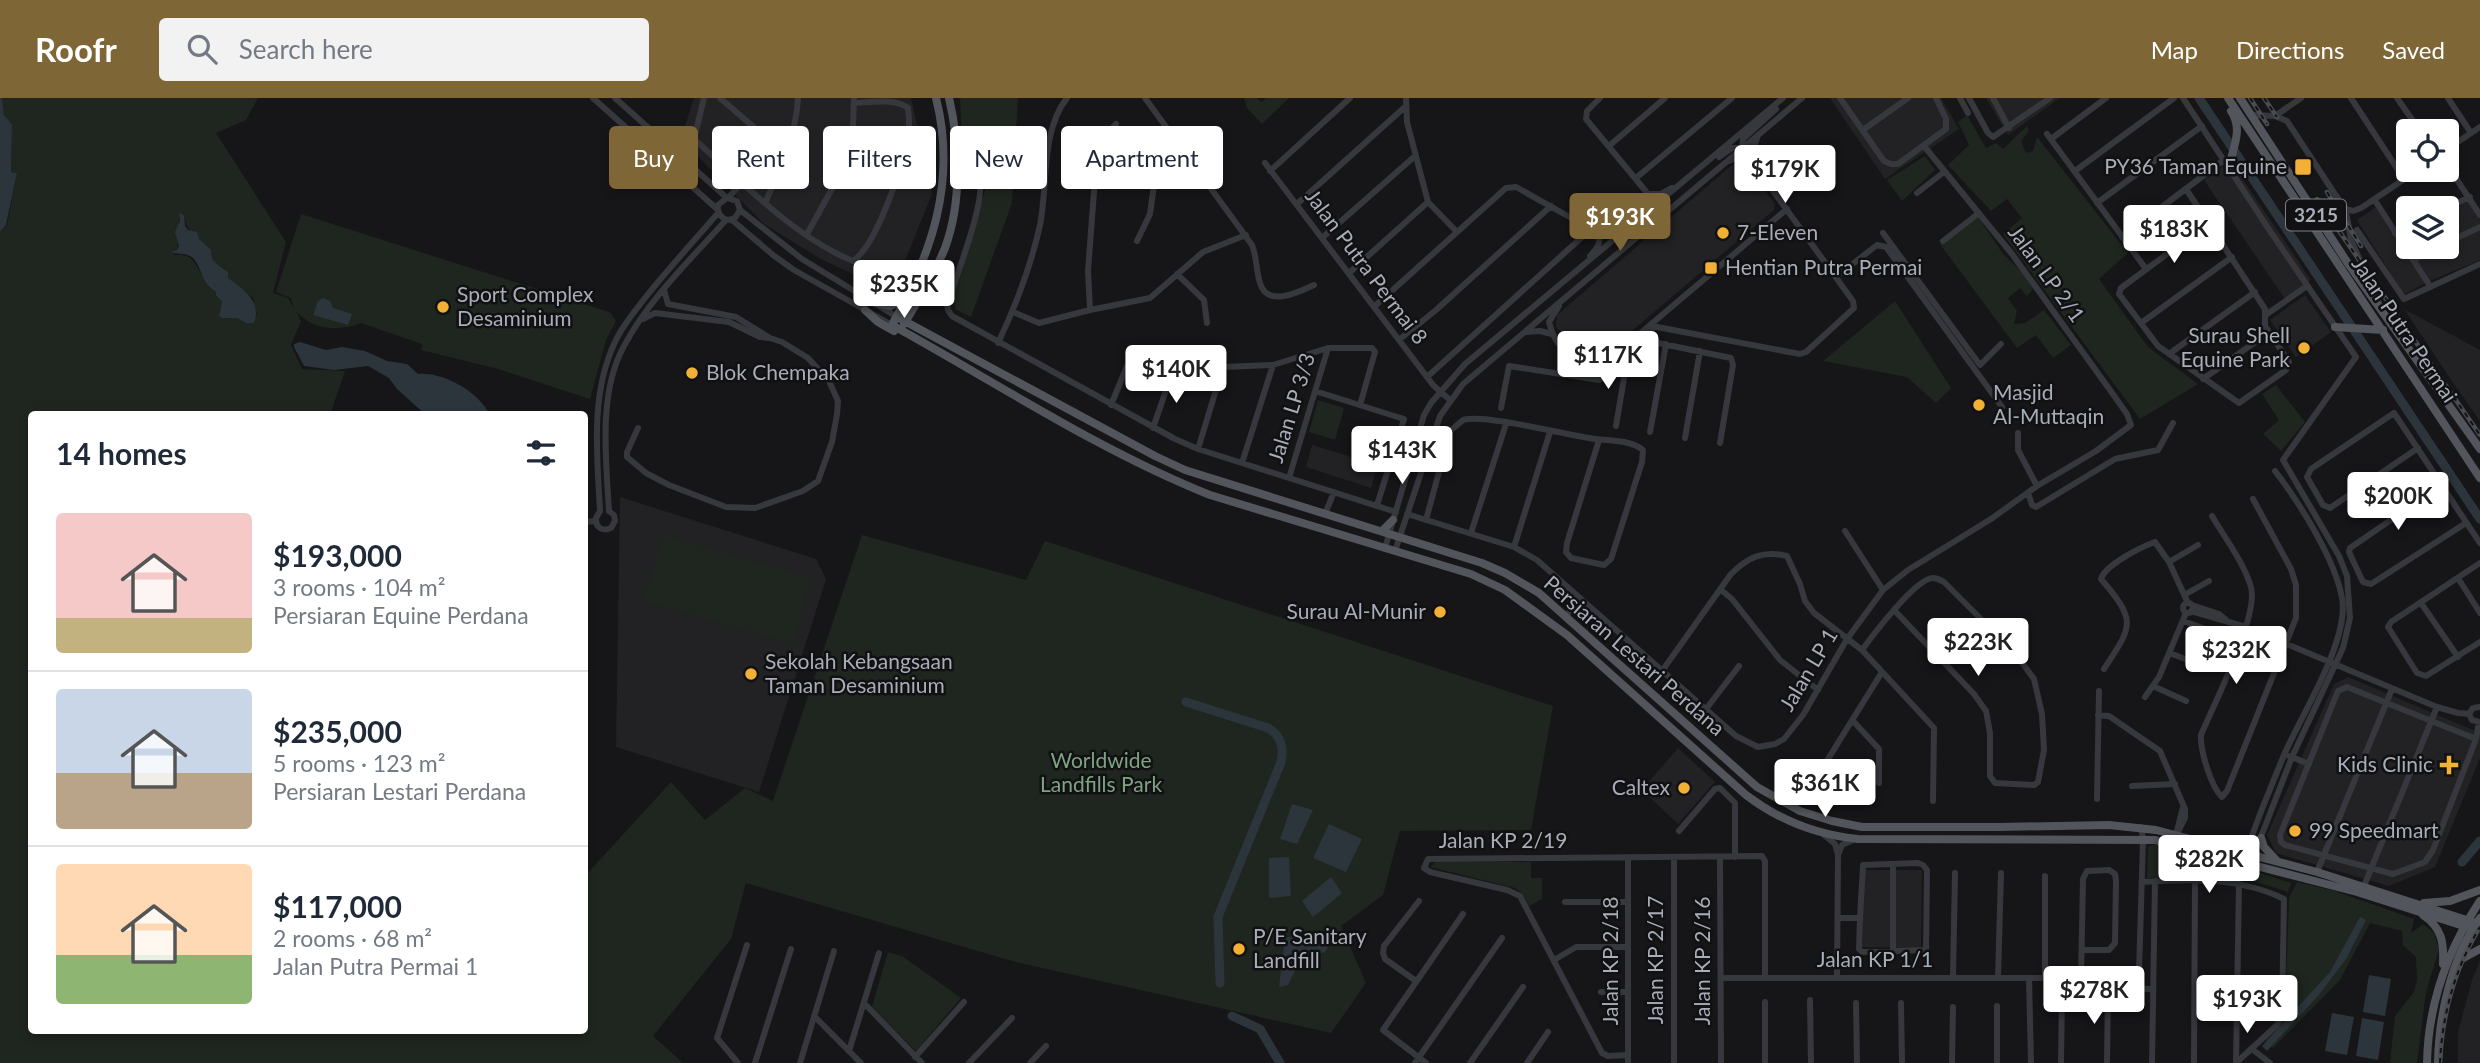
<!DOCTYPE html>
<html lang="en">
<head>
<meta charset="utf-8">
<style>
	body { margin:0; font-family:Lato,sans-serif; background:#f2f2f3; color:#1f2937; height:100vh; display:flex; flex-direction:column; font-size:26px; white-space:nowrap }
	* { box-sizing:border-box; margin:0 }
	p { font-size:23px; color:#747a83 }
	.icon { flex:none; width:38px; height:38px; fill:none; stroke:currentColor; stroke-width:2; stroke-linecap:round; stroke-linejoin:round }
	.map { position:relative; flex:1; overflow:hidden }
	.sheet { position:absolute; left:28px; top:313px; width:560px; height:623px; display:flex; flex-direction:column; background:#fff; border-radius:7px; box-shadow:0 4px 10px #0003 }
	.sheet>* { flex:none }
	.banner { position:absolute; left:609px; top:28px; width:665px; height:63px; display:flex; gap:14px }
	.buttons { position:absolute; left:2396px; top:21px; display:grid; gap:14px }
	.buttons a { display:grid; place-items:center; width:63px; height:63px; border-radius:7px; background:#fff; box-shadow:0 4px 10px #0003; font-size:35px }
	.price { position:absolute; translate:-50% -60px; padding:0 16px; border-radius:7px; background:#fff; color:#222; font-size:23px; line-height:46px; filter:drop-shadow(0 2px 4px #0008) }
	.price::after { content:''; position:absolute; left:50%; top:42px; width:21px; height:16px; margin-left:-10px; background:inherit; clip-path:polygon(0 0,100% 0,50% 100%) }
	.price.on { background:#7e6636; color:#fff }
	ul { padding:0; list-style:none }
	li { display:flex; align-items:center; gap:21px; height:175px; padding:0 28px }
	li+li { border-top:2px solid #e0e1e3 }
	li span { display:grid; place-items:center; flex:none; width:196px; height:140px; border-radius:7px; color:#555 }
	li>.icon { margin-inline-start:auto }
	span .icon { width:84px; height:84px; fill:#fffc; stroke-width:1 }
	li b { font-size:30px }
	h2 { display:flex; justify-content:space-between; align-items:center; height:84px; padding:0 28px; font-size:30px }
	.pill { padding:0 24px; border-radius:7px; background:#fff; box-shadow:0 4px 10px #0003; font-size:24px; line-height:63px }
	.pill.on { background:#7e6636; color:#fff }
	header { display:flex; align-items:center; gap:42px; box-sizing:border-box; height:98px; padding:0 35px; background:#7e6636; color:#fff }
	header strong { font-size:33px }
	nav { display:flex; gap:38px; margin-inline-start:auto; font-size:24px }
	.search { width:490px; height:63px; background:#f2f2f3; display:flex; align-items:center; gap:18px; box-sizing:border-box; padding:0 24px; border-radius:7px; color:#747a83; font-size:26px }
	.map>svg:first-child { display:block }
</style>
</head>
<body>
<header>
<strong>Roofr</strong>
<div class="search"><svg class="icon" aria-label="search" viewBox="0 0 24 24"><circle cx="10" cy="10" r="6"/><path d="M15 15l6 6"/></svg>Search here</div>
<nav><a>Map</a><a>Directions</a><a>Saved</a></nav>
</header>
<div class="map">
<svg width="2480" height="965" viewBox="0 0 2480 965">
	<rect width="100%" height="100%" fill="#161618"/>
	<path fill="#222225" d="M694 0H911L932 96 892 195 821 161 764 126 681 41Z
		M1830 0H1941L1959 31 1885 81Z
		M1986 0H2060L2008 37Z
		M1732 67 1748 69 1775 106 1774 112 1599 261 1585 260 1556 229 1557 217Z
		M2233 67 2311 182 2285 201 2204 82 2222 69Z
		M2469 103 2480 122V162L2425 185 2404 197 2357 122 2376 109 2395 139 2408 132V149H2446L2447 114Z
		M2305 197 2331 234 2296 259 2270 222Z
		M2404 211 2480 252V323L2454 286Z
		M1312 347 1378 367 1371 390 1306 369Z
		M620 399 816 461 826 481 759 694 616 649Z
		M2348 579 2480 635V660L2435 769 2389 788 2276 755 2267 737 2334 586Z
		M1678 650 1715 684 1678 726 1642 692Z
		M1864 772H1922L1921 850 1862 849Z
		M2480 863V965H2458V935L2472 882Z"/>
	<path fill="#1e261f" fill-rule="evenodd" d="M2 0H258L246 22 216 35 286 144 273 195 288 200 294 211 291 200 276 194 301 116 606 213 611 215 616 223 606 242 590 301 498 271 421 252 422 246 361 225C339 234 312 232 296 213L301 223 291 247 302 271 345 273 330 317H32V933H584L585 778 671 684 705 722 745 690 773 703 862 437 1026 482 1045 443 1553 608 1531 732 1400 733 1383 797 1341 828 1366 885 1331 935 1012 863 746 785 731 841 653 938 683 965H0V134L7 127 17 75 11 74 12 26 4 17ZM179 116 184 117C186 134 198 141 210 152 211 162 214 166 224 170L228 180 253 200 257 217 246 225 237 220 219 217 222 204 216 197V194C198 183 200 153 175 157L172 153 177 152C178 150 180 119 179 116Z
		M960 0H1018L1012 105 971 219 955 211 953 198 987 86 977 71 963 67Z
		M1244 0H1257L1261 4 1266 0H1289L1262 26 1247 10Z
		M1967 17 1986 50 1996 45 2003 51 2027 28 2029 33 2021 43 2026 55 2033 53 2037 39 2128 155 2099 181 2148 249 2198 286 2140 321 2003 136 2022 120 2007 101 1991 113 1948 67 1969 47 1958 24Z
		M1925 58 1935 72 1902 103 1887 82Z
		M1978 119 2003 156 2021 173 2033 191 2027 198 2020 190 2008 200 2017 213 2014 226 2025 225 2044 212 2071 247 2053 260 2036 237 2017 250 1940 146Z
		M1895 203 1951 290 1936 305 1907 279 1823 263Z
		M2276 287 2305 324 2281 353 2263 336 2279 322 2262 296Z
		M1318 302 1344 310 1335 342 1309 334Z
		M663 437 812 480 793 546 643 503Z
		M2155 746 2175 749 2291 785 2288 794 2237 778 2147 780 2148 749Z
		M1437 763 1531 764V780H1542V801L1529 808 1523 796 1515 790 1430 769Z
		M2297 784 2335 793 2414 821 2411 835 2423 826 2434 835 2439 851 2426 894 2417 965H2390L2395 918 2414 894 2417 882 2416 859 2403 847 2402 833 2370 825 2340 882 2273 950 2265 941 2285 918 2289 800Z
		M888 854 902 858 961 900 916 953 872 909Z"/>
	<path fill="#2c353c" d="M0 0H2L4 17 12 26 11 74 17 75 6 127 0 134Z
		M179 115 184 117 185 128 188 132 197 134 199 141 211 152C211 166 218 166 228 174V180C244 192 262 203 254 225H246L237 220H222L219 218 222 204 216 197V194C200 184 203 171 193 160 186 154 178 157 171 154L177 152 179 148 175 134 180 123Z
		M323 200 330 203 333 210 352 216 348 227 313 217 318 203Z
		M300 244 326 252 342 249 365 253 387 263 407 266 418 276C444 274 479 294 490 317H426L397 291 389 280 368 268 334 272 304 268 294 249V246Z
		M1292 706 1313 712 1297 746 1280 741Z
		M1329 726 1362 741 1346 774 1313 760Z
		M1289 759 1291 798 1269 800V760Z
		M1331 779 1342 795 1313 819 1302 803Z
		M2360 819 2366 822 2346 861 2318 898 2267 953 2262 948 2330 874Z
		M1285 839 1324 841 1328 849 1325 854 1300 862 1288 887 1279 889Z
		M2369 877 2391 881 2385 918 2363 914Z
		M2332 915 2354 919 2347 957 2325 953Z
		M2362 920 2384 924 2378 962 2356 958Z"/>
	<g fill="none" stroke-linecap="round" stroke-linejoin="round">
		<path stroke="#2c353c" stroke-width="9" d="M2199 0 2480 421
			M1186 604 1268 630C1281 637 1284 650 1281 664L1218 819 1220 885
			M2462 764 2480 743
			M1232 918 1260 931 1280 965"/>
		<path stroke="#37383d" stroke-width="6" d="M593 0 717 111
			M615 0 727 100 737 103 740 112 802 161 897 219
			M704 0 694 41C741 83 794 139 853 163 877 147 903 67 908 38 910 29 909 19 908 10 895 0 871 4 854 5
			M720 0 786 57
			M1145 0 1252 147C1257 159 1256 173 1260 185 1267 210 1299 194 1314 187
			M1406 0 1407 24 1428 104 1457 134
			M1600 0 1587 13 1586 21 1648 96
			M1840 0 1884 63 1891 66H1898L1946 31V21L1936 0
			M1960 0 1968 15
			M1969 0 1988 35 1993 39 2050 0
			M1993 0 2009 30
			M2183 0 2268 130 2356 259 2283 362 2339 458 2347 478 2350 520 2343 550 2292 659 2250 767
			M2351 0 2404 81
			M2397 0 2420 33
			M2448 0 2471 35
			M2251 17 2275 18 2287 23 2346 113 2351 142 2380 207
			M2275 18 2301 0
			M1863 32 1908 0
			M2047 36 2146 171
			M2051 41 2106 0
			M1609 48 1665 0
			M1742 50 1743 41 1776 11
			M2446 52 2480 29
			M1719 59 1732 50H1742
			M1729 63 1736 60 1752 63
			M1754 64 1755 46 1758 37
			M1265 65 1433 287 1450 302
			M2446 65 2480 117
			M1270 73 1350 0
			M2075 73 2174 0
			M957 77 979 82C987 101 954 184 947 207L948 212 952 218 1175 341 1198 351 1396 414
			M1636 80 1732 0
			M2186 91 2265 211V228L2289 264 2286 272 2239 305 2158 248 2119 196 2121 190 2209 125
			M1917 95 1944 74
			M729 99 742 84
			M727 100 718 107C717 118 725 125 735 120L740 112
			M2374 101 2430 188
			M765 105C780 71 796 38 798 0
			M2097 105 2202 28
			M1297 106 1406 8
			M2344 110 2353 113 2361 110 2418 72
			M2446 110 2470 99
			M732 122 773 157 794 172 892 227
			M2357 132 2404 201 2480 166
			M1883 135 1980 267 2001 246
			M2395 135 2408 129
			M807 136 838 80 853 28 854 0
			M2122 139 2224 62
			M1322 140 1415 58
			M1137 143 1150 116 1155 80 1184 53
			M1943 143 1979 115
			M2446 145 2480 129
			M1590 158C1598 150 1603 143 1595 133
			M2413 162 2440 149
			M1349 175 1428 104
			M1177 176 1204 202 1207 225
			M1836 179 1877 147 1886 149 2002 309
			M664 192 668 206 736 219 770 240
			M1375 208 1506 90 1516 89 1591 131 1600 133 1613 126 1648 96H1661L1672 90
			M1559 208 1549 224C1555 250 1576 271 1603 267L1787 111
			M1090 212 1088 173 1097 54 1099 44 1116 26
			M1013 214 1039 225 1090 212 1150 200 1203 154 1246 137
			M2267 216 2307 188
			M2141 225 2232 159
			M1648 230 1657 229 1800 256 1806 254 1854 210 1853 203 1742 50
			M1526 234 1540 233 1552 236
			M1400 241 1436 212 1551 108
			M998 245C1016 207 1031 168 1040 127 1048 87 1041 32 1067 0
			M2169 256 2255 194
			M1199 269H1223
			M1427 279 1591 131
			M2203 281 2268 235
			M1315 293 1404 321 1377 407
			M1111 307 1127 268
			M1501 310 1509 268 1599 282 1653 244 1731 260 1733 267 1720 345
			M1616 328 1627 262 1620 253
			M638 330 627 354V359L646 375 669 387 726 409 755 410 803 393 818 383 832 344 837 316 838 303 829 283 808 260 782 244 770 240 760 239 729 224 655 215 643 221
			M1153 330 1172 275
			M1650 334 1666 246
			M2018 335V352L2037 388
			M1685 340 1700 253
			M2418 350 2330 410 2323 407 2307 379 2311 371 2394 315C2423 358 2451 402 2480 445
			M1198 351 1223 269 1273 267 1328 250H1372L1375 254 1360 307
			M1242 365 1273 267
			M1289 380 1328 250
			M2442 387 2350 450 2349 454 2363 484 2371 486 2466 425
			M2028 395 2032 407 2036 409 2115 361 2158 352 2173 325
			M600 413C597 358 590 296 615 244 622 228 634 214 645 200 668 171 694 143 718 115
			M600 413 596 420C595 429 602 434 611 430L615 423 614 417 609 413
			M609 413C606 361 598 295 624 248 649 201 691 161 726 122
			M1325 416 1334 394
			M1407 416 1514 449 1537 462 1736 638 1758 649 1775 646 1784 641 1803 617 1847 541 1883 492 1908 472 1991 421 2037 388 2096 353 2131 327 2127 316 2110 292 2012 156 1924 48
			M2212 418C2225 440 2244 465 2251 489 2259 518 2214 606 2201 637 2200 652 2211 689 2222 699L2227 693 2296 520V487L2291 471 2253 401
			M1426 422 1450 333 1463 322C1484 315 1568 338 1596 341 1611 343 1631 342 1643 352L1642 364 1611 461 1604 467 1571 460 1566 454 1567 445 1599 342
			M584 424 595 423
			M1845 433 1883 492
			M1471 435 1506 326
			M1514 449 1550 334
			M1385 450 1424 317 1431 305 1465 266 1783 0
			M1395 453 1440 318 1463 286 1802 0
			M2169 464 2198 447
			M2480 465 2391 524 2388 529 2417 575 2426 578 2480 544
			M2458 480 2480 515
			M1721 492 1732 501 1780 562 1818 592
			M2186 496 2209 483
			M2183 510a5 5 0 1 1 10 0a5 5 0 1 1-10 0Z
			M2421 505 2458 559
			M2192 507 2219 516 2226 522
			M2191 513 2246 529 2437 609 2458 615 2469 616
			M1565 519 1580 502
			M2183 523 2214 534
			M1862 552C1873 537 1916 480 1933 480 1937 480 1940 482 1944 484L2015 555 2034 581 2042 616 2044 652 2038 684 2034 687 1995 685 1990 678V635L1986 613 1974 596 1894 512
			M2170 555 2200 567
			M2104 571C2132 528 2138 524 2101 481 2105 467 2141 449 2155 444L2169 464 2188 505
			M1662 573 1731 476C1748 459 1763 452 1787 458L1800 486 1805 503 1814 515 1862 552 1934 630 1933 703
			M2153 588 2186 603
			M2145 599 2159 579 2186 515
			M2480 609 2473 610 2469 616 2472 622 2480 624
			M1706 611 1739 568
			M2098 617 2109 618 2160 653 2185 711V720L2177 736
			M1853 623 1879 651V685
			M2476 641 2347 589 2338 593 2280 737 2281 744 2285 747 2393 776 2425 764 2433 752 2476 641 2479 624
			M2289 658 2309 666
			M1815 682 1882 574
			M2132 688 2175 686
			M2097 701 2099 593
			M1679 733 1715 691 1720 690 1735 705V759
			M1824 737 1835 746 1838 757 1837 880
			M2174 745 2183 709
			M2245 756C2257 723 2270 690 2284 657 2301 617 2350 542 2342 500 2335 461 2299 404 2275 373
			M1838 757 1842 747 1853 742
			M1674 760V965
			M1720 760 1721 965
			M1893 766V853
			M2317 774 2392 591
			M2142 784C2190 781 2240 779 2284 801L2282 916 2277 927 2236 965
			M2364 788 2437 609
			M1565 804H1628
			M1838 820H1860L1859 851 1862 854 1926 852 1927 772 1923 767 1918 765 1863 767 1860 820
			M1554 862 1576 849H1628
			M1721 880H2130L2137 878 2139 874 2143 741 2141 729
			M1953 880 1955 775
			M1998 880 2001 775
			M2029 880 2031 965
			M2045 880V778
			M2081 880 2083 781 2087 773 2109 772 2115 776 2116 783 2115 845 2109 852H2082
			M1416 883 1385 861 1383 855 1384 848 1419 803
			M1601 894H1628
			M1810 902 1811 965
			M1765 904V965
			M864 905 922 965
			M1856 905 1857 965
			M1901 905 1902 965
			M1997 908V965
			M814 918 861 965
			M2252 951 2270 965
			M849 953 879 855
			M1628 957 1608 958 1602 955 1520 798 1507 792 1430 774 1424 770 1428 761 1762 758 1765 763V880
			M915 959 964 904
			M738 965 717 940 747 847
			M755 965 791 851
			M800 965 834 853
			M969 965 1012 920
			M1030 965 1046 948
			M1415 965 1502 840
			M1426 965 1383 932 1463 816
			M1470 965 1523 889
			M1527 965 1548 934
			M1628 965V760
			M1952 965 1953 909
			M2061 965 2062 897 2064 892 2073 889 2152 891
			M2107 965 2108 891
			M2152 965 2155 783
			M2194 965 2195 782
			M2236 965 2239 785"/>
		<path stroke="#53555c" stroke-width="8" d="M936 0C957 83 932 155 892 227 997 285 1098 352 1210 397L1471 476 1505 492 1567 537 1746 697C1779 722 1817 737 1858 741L2155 742 2357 794 2473 831
			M2228 0 2480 380
			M2240 0 2349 167 2480 351
			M2229 70C2232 51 2244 32 2231 13
			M872 204 891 208 906 201
			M865 212 878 224 894 233
			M897 219 1155 358 1185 372 1482 465 1505 475 1539 495 1757 689 1800 713 1832 723 1862 729H1999L2109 727 2156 732 2317 774 2476 825
			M904 226C919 201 934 177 945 150 962 104 960 47 949 0
			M2335 229 2383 232
			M1382 433 1393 422
			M2261 740 2264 749 2277 763
			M2230 752 2251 741
			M2424 805 2450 803 2480 792
			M2423 817C2442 830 2444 844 2443 866
			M2458 863 2480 851
			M2427 965C2428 905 2447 853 2480 803
			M2438 965C2439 916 2451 861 2480 820"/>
		<defs>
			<path id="rail" d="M2250 0 2267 26
				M2264 0 2277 19
				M2327 94 2361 148
				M2317 101 2480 337
				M2440 965C2442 917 2455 870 2480 829"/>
		</defs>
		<use href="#rail" stroke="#4a4c52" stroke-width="4.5"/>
		<use href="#rail" stroke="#111113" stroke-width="2" stroke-dasharray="5" stroke-linecap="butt"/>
	</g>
	<g fill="#f2b134" stroke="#111113" stroke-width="2.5">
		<rect x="2294" y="60" width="18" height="18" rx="3.5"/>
		<circle cx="1723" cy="135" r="7"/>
		<rect x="1704" y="163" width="14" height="14" rx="3.5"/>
		<circle cx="443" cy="209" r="7"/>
		<circle cx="2304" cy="250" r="7"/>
		<circle cx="692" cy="275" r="7"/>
		<circle cx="1979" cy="307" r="7"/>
		<circle cx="1440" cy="514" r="7"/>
		<circle cx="751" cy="576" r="7"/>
		<path d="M2445.5 656.5h7v7h7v7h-7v7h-7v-7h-7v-7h7z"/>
		<circle cx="1684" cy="690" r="7"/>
		<circle cx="2295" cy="733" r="7"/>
		<circle cx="1239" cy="851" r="7"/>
	</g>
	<g text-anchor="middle" stroke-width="5" stroke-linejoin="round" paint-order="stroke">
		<rect fill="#111113" stroke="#7b7e86" stroke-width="2" x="2286" y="101.5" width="60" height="31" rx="5"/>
		<g font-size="19" font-weight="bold" fill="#a8adb8">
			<text x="2316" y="124">3215</text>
		</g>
		<g font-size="21" fill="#a8adb8" stroke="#111113" text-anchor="start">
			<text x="2287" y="76" text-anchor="end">PY36 Taman Equine</text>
			<text x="1737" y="142">7-Eleven</text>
			<text x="1725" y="177">Hentian Putra Permai</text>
			<text x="457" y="204">Sport Complex<tspan x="457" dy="24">Desaminium</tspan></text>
			<text x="2290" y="245" text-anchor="end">Surau Shell<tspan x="2290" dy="24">Equine Park</tspan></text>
			<text x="706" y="282">Blok Chempaka</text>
			<text x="1993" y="302">Masjid<tspan x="1993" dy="24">Al-Muttaqin</tspan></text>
			<text x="1426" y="521" text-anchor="end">Surau Al-Munir</text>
			<text x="765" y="571">Sekolah Kebangsaan<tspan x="765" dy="24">Taman Desaminium</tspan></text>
			<text x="2433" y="674" text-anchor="end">Kids Clinic</text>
			<text x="1670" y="697" text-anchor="end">Caltex</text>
			<text x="2309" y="740">99 Speedmart</text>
			<text x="1253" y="846">P/E Sanitary<tspan x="1253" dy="24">Landfill</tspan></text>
		</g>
		<g font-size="21" fill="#a8adb8" stroke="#111113">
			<text transform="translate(1366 169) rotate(53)" y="7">Jalan Putra Permai 8</text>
			<text transform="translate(2046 176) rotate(54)" y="7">Jalan LP 2/1</text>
			<text transform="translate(2404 232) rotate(56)" y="7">Jalan Putra Permai</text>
			<text transform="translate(1292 310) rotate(-73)" y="7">Jalan LP 3/3</text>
			<text transform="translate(1634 558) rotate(41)" y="7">Persiaran Lestari Perdana</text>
			<text transform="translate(1809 572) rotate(-59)" y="7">Jalan LP 1</text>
			<text x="1503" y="750">Jalan KP 2/19</text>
			<text transform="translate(1656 862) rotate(-90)" y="7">Jalan KP 2/17</text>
			<text x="1875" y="869">Jalan KP 1/1</text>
			<text transform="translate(1611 863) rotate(-90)" y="7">Jalan KP 2/18</text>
			<text transform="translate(1703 863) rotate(-90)" y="7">Jalan KP 2/16</text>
		</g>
		<g font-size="21" fill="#7fa381" stroke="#111113">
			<text x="1101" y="670">Worldwide<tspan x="1101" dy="24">Landfills Park</tspan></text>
		</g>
	</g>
</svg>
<div class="buttons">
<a><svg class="icon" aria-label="locate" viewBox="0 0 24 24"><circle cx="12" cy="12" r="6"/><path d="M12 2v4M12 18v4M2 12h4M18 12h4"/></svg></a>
<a><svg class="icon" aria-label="layers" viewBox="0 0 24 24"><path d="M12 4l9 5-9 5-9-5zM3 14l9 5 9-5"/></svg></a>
</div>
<b class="price" style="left:1785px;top:107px">$179K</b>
<b class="price on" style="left:1620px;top:155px">$193K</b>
<b class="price" style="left:2174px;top:167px">$183K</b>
<b class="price" style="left:904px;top:222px">$235K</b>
<b class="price" style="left:1608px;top:293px">$117K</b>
<b class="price" style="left:1176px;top:307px">$140K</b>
<b class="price" style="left:1402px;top:388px">$143K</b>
<b class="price" style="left:2398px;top:434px">$200K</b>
<b class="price" style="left:1978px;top:580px">$223K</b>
<b class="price" style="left:2236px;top:588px">$232K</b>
<b class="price" style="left:1825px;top:721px">$361K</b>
<b class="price" style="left:2209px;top:797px">$282K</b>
<b class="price" style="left:2094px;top:928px">$278K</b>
<b class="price" style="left:2247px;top:937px">$193K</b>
<div class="banner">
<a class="pill on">Buy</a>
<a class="pill">Rent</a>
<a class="pill">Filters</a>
<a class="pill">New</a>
<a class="pill">Apartment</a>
</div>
<section class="sheet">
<h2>14 homes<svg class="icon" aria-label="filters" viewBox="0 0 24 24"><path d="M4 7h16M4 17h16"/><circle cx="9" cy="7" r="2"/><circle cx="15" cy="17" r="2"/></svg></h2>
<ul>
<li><span style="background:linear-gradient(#f6c9c9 75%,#c2b280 0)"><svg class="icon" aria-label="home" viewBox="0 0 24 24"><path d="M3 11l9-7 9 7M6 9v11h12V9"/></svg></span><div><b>$193,000</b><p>3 rooms · 104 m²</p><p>Persiaran Equine Perdana</p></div></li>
<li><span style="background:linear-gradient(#c9d6e8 60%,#b9a48a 0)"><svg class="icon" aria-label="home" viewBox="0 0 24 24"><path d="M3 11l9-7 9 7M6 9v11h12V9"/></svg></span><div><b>$235,000</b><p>5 rooms · 123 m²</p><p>Persiaran Lestari Perdana</p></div></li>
<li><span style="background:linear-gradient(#ffd9b3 65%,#8fb573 0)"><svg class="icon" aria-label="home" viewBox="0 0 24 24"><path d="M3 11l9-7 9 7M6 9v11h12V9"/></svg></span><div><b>$117,000</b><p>2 rooms · 68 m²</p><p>Jalan Putra Permai 1</p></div></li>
</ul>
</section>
</div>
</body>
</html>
